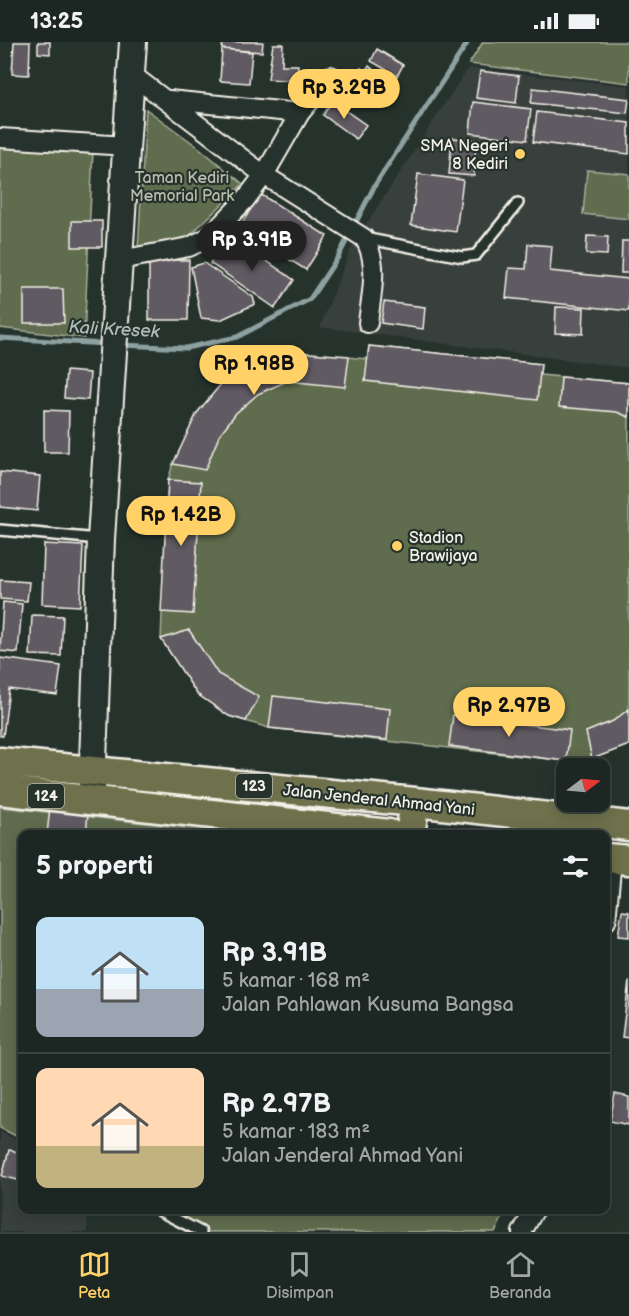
<!DOCTYPE html>
<html lang="id">
<head>
<meta charset="utf-8">
<style>
	body { margin:0; font-family:"Balsamiq Sans",sans-serif; background:#29322f; color:#f1f3f6; height:100vh; display:flex; flex-direction:column; font-size:22px; white-space:nowrap }
	* { box-sizing:border-box; margin:0 }
	p { font-size:20px; color:#a0a5a5 }
	.icon { flex:none; width:33px; height:33px; fill:none; stroke:currentColor; stroke-width:2; stroke-linecap:round; stroke-linejoin:round }
	.map { position:relative; flex:1; overflow:hidden }
	.drawer { position:absolute; left:18px; top:788px; width:592px; height:384px; display:flex; flex-direction:column; background:#1c2622; border-radius:12px; box-shadow:0 3px 15px #0003,0 0 0 2px #3a4340 }
	.drawer>* { flex:none }
	.needle { width:39px; rotate:74deg }
	.fabs { position:absolute; left:556px; top:716px; display:grid; gap:12px }
	.fabs a { display:grid; place-items:center; width:54px; height:54px; border-radius:12px; background:#1c2622; box-shadow:0 3px 15px #0003,0 0 0 2px #3a4340; font-size:30px }
	.price { position:absolute; translate:-50% -51px; padding:0 14px; border-radius:21px; background:#ffd166; color:#111; font-size:20px; line-height:39px; filter:drop-shadow(0 2px 3px #0008) }
	.price::after { content:''; position:absolute; left:50%; top:36px; width:18px; height:14px; margin-left:-9px; background:inherit; clip-path:polygon(0 0,100% 0,50% 100%) }
	.price.on { background:#222; color:#fff }
	ul { padding:0; list-style:none }
	li { display:flex; align-items:center; gap:18px; height:150px; padding:0 18px }
	li+li { border-top:2px solid #3a4340 }
	li span { display:grid; place-items:center; flex:none; width:168px; height:120px; border-radius:12px; color:#555 }
	li>.icon { margin-inline-start:auto }
	span .icon { width:72px; height:72px; fill:#fffc; stroke-width:1 }
	li b { font-size:26px }
	h2 { display:flex; justify-content:space-between; align-items:center; height:72px; padding:0 18px; font-size:26px }
	.status { display:flex; justify-content:space-between; align-items:center; height:42px; padding:0 30px; background:#1c2622; direction:ltr }
	.status svg { height:16px; fill:currentColor }
	.menu { display:flex; justify-content:space-around; align-items:center; height:84px; border-top:2px solid #3a4340; background:#1c2622; font-size:16px; color:#a0a5a5 }
	.menu a { display:grid; justify-items:center; gap:3px }
	.menu .on { color:#ffd166 }
	.map>svg:first-child { display:block }
</style>
</head>
<body>
<div class="status"><b>13:25</b><svg viewBox="0 0 49 12"><path d="M0 12V9h3v3zM5 12V6h3v6zM10 12V3h3v9zM15 12V0h3v12zM26 1h20v11H26zM47 4h2v5h-2z"/></svg></div>
<div class="map">
<svg width="629" height="1190" viewBox="0 0 629 1190">
	<rect width="100%" height="100%" fill="#26332d"/>
	<filter id="ink" filterUnits="userSpaceOnUse"><feTurbulence type="fractalNoise" baseFrequency=".0167" numOctaves="2"/><feDisplacementMap in="SourceGraphic" scale="12" xChannelSelector="R" yChannelSelector="G"/><feConvolveMatrix kernelMatrix="1 2 1 2 8 2 1 2 1" color-interpolation-filters="sRGB"/></filter>
	<g filter="url(#ink)">
		<path fill="#383f3d" d="M468 26 629 44V326L320 285 352 204Z
			M0 1090 22 1101V1167H88L87 1190H0Z"/>
		<path fill="#5e6c4e" stroke="#a9ae9b" stroke-width="1.5" d="M483 0H629V41L469 22Z
			M146 67 198 105 243 142 185 198 138 208Z
			M0 103 93 109 84 296 0 286Z
			M587 128 629 132V177L583 172Z
			M369 304 541 322 540 333 629 341V703L592 717 566 719 269 686 229 674 197 652 161 597 168 438 173 422 221 342 251 320 284 309 367 317Z
			M0 765 245 792H22V1097L0 1086Z
			M160 1167H507L495 1190H206Z"/>
		<g fill="none" stroke-linecap="round" stroke-linejoin="round">
			<path stroke="#8ea1a1" stroke-width="5" d="M0 296 106 302
				M121 303 186 306 237 295 310 257 338 215 375 143 468 0"/>
		</g>
		<path fill="#615a62" stroke="#f4f1e8" stroke-width="1.5" d="M14 0H30L29 33 12 32Z
			M38 0H50V12L38 11Z
			M223 0H263L262 10 222 7Z
			M273 2H283L282 23H298L297 39 268 37Z
			M222 7 252 10 249 41 220 39Z
			M377 7 403 23 397 34 371 19Z
			M369 24 378 31 361 52 352 45 356 39 353 37 361 26 364 29Z
			M480 29 519 34 516 61 476 56Z
			M383 34 392 41 376 64 367 57Z
			M335 40 349 51 343 59 329 47Z
			M533 46 629 57 627 71 531 61Z
			M332 59 366 83 356 97 323 73Z
			M473 60 531 67 527 98 470 91Z
			M537 70 629 81V112L533 100Z
			M452 96 476 98 474 134 449 132Z
			M418 132 463 138 456 190 411 183Z
			M260 152 327 194 306 228 239 186Z
			M72 179H102V205H72Z
			M229 193 294 238 275 266 210 221Z
			M587 194 608 195 607 213 586 212Z
			M622 199H629V231H621Z
			M528 202 552 204 550 229 629 237V269L506 256 509 226 526 227Z
			M149 218H189L188 278H149Z
			M204 221 253 255 255 262 220 278 201 276 191 225Z
			M24 247H63L64 281H24Z
			M384 260 425 265 423 287 381 281Z
			M556 265 584 266 583 292 555 291Z
			M369 304 541 322 537 358 365 339Z
			M284 309 349 314 345 345 287 339 258 352 236 371 220 392 205 428 173 422 197 371 221 342 251 320Z
			M66 329 90 331 88 358 64 356Z
			M561 335 629 341V375L617 370 559 365Z
			M44 368 69 369 68 410H44Z
			M0 430 40 434 37 469 0 465Z
			M168 438 201 440 193 572 161 570Z
			M44 502 83 504 80 564 42 562Z
			M0 538 29 540 27 559 0 557Z
			M3 560 22 562 18 611 0 609Z
			M32 573 63 574 61 614 30 613Z
			M189 588 218 632 259 655 246 679 229 674 197 652 161 597Z
			M0 616 61 624 57 653 9 647 3 694H0Z
			M273 654 390 667 387 698 269 686Z
			M629 667V703L592 717 586 690 613 679Z
			M453 673 570 688 566 719 449 704Z
			M50 766 88 771 86 792H47Z
			M622 869 629 870V895L618 894Z
			M629 939V996L622 995Z
			M615 1052 629 1055V1083L610 1079Z
			M9 1108 22 1111V1139L2 1134Z
			M56 1167H84L83 1173 56 1171Z"/>
		<g fill="none" stroke-linecap="round" stroke-linejoin="round">
			<defs>
				<path id="lane" d="M364 196 462 215 476 213 518 161
					M0 488 99 497
					M160 1169 201 1190"/>
				<path id="street" d="M131 32 264 133 364 196C380 221 371 253 368 281
					M169 58 300 71
					M0 96 127 104
					M120 218 189 205 209 195 245 158 264 133 300 71 331 34
					M606 879 612 817
					M522 1190 535 1167"/>
				<path id="secondary" d="M92 748 101 497 133 0"/>
				<path id="primary" d="M0 720 415 760 629 784
					M0 748 389 792
					M410 792 415 760
					M606 816 629 818"/>
			</defs>
			<use href="#lane" stroke="#f4f1e8" stroke-width="14"/>
			<use href="#street" stroke="#f4f1e8" stroke-width="22"/>
			<use href="#secondary" stroke="#f4f1e8" stroke-width="30"/>
			<use href="#primary" stroke="#f4f1e8" stroke-width="33"/>
			<use href="#lane" stroke="#26332d" stroke-width="9"/>
			<use href="#street" stroke="#26332d" stroke-width="18"/>
			<use href="#secondary" stroke="#26332d" stroke-width="26"/>
			<use href="#primary" stroke="#6e714b" stroke-width="28"/>
		</g>
	</g>
	<g fill="#ffd166" stroke="#26332d" stroke-width="2">
		<circle cx="520" cy="112" r="6"/>
		<circle cx="397" cy="504" r="6"/>
	</g>
	<g text-anchor="middle" stroke-width="4.5" stroke-linejoin="round" paint-order="stroke">
		<g fill="#26332d" stroke="#b6b8b0" stroke-width="1.5">
			<rect x="236" y="732" width="36" height="24" rx="4.5"/>
			<rect x="28" y="742" width="36" height="24" rx="4.5"/>
		</g>
		<g font-size="15" font-weight="bold" fill="#f4f1e8">
			<text x="254" y="749">123</text>
			<text x="46" y="759">124</text>
		</g>
		<g font-size="16" fill="#f4f1e8" stroke="#26332d" text-anchor="end">
			<text x="508" y="109">SMA Negeri<tspan x="508" dy="18">8 Kediri</tspan></text>
			<text x="409" y="501" text-anchor="start">Stadion<tspan x="409" dy="18">Brawijaya</tspan></text>
		</g>
		<g font-size="16" fill="#b8bcaa" stroke="#26332d">
			<text x="182" y="141">Taman Kediri<tspan x="182" dy="18">Memorial Park</tspan></text>
		</g>
		<g font-size="16" fill="#f4f1e8" stroke="#26332d">
			<text transform="translate(379 757) rotate(6)" y="6">Jalan Jenderal Ahmad Yani</text>
		</g>
		<g font-size="18" font-style="italic" fill="#b0bbb8" stroke="#26332d">
			<text transform="translate(114 287) rotate(3)" y="6">Kali Kresek</text>
		</g>
	</g>
</svg>
<div class="fabs">
<a><svg class="needle" viewBox="-14 -14 28 28"><path d="M0-13l5 13h-10z" fill="#e53935"/><path d="M0 13l5-13h-10z" fill="#a0a5a5"/></svg></a>
</div>
<b class="price" style="left:344px;top:78px">Rp 3.29B</b>
<b class="price on" style="left:252px;top:230px">Rp 3.91B</b>
<b class="price" style="left:254px;top:354px">Rp 1.98B</b>
<b class="price" style="left:181px;top:505px">Rp 1.42B</b>
<b class="price" style="left:509px;top:696px">Rp 2.97B</b>
<section class="drawer">
<h2>5 properti<svg class="icon" aria-label="filters" viewBox="0 0 24 24"><path d="M4 7h16M4 17h16"/><circle cx="9" cy="7" r="2"/><circle cx="15" cy="17" r="2"/></svg></h2>
<ul>
<li><span style="background:linear-gradient(#bfe0f5 60%,#9aa5b1 0)"><svg class="icon" aria-label="home" viewBox="0 0 24 24"><path d="M3 11l9-7 9 7M6 9v11h12V9"/></svg></span><div><b>Rp 3.91B</b><p>5 kamar · 168 m²</p><p>Jalan Pahlawan Kusuma Bangsa</p></div></li>
<li><span style="background:linear-gradient(#ffd9b3 65%,#c2b280 0)"><svg class="icon" aria-label="home" viewBox="0 0 24 24"><path d="M3 11l9-7 9 7M6 9v11h12V9"/></svg></span><div><b>Rp 2.97B</b><p>5 kamar · 183 m²</p><p>Jalan Jenderal Ahmad Yani</p></div></li>
</ul>
</section>
</div>
<nav class="menu">
<a class="on"><svg class="icon" aria-label="map" viewBox="0 0 24 24"><path d="M3 6l6-2 6 2 6-2v14l-6 2-6-2-6 2zM9 4v14M15 6v14"/></svg>Peta</a>
<a><svg class="icon" aria-label="saved" viewBox="0 0 24 24"><path d="M7 4h10v16l-5-4-5 4z"/></svg>Disimpan</a>
<a><svg class="icon" aria-label="home" viewBox="0 0 24 24"><path d="M3 11l9-7 9 7M6 9v11h12V9"/></svg>Beranda</a>
</nav>
</body>
</html>
